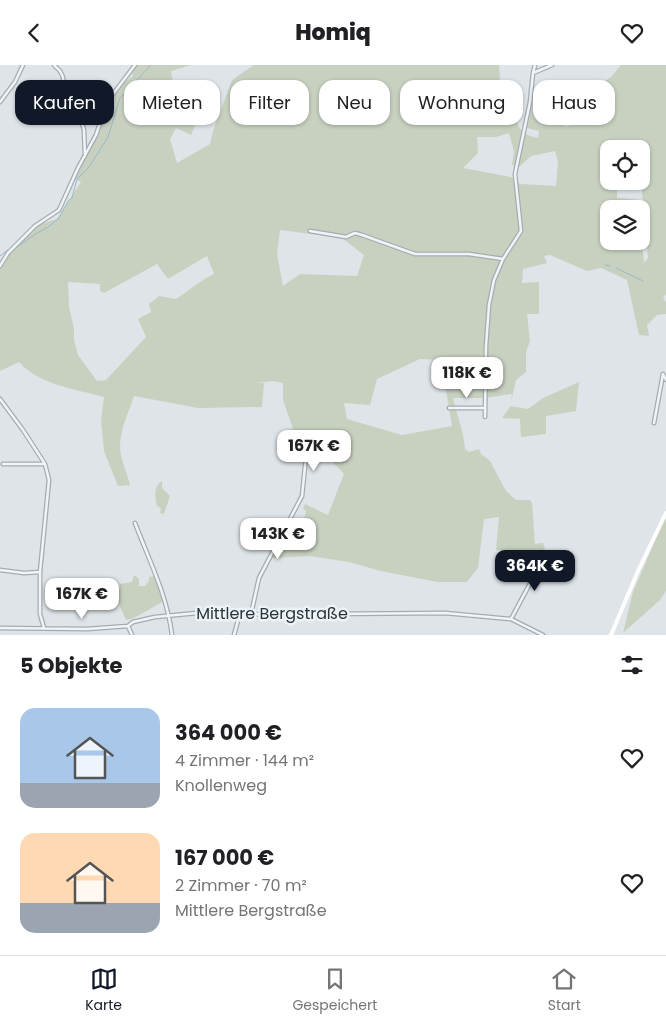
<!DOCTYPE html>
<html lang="de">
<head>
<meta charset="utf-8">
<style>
	body { margin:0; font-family:Poppins,sans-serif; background:#f6f6f6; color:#202124; height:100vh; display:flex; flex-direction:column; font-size:19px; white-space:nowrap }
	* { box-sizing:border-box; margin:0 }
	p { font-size:16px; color:#757577 }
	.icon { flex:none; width:28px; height:28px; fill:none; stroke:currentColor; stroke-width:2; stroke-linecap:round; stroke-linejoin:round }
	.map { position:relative; height:570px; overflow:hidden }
	.drawer { display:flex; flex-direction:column; background:#fff; flex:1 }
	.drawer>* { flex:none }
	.hud { position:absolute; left:15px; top:15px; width:636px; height:45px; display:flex; gap:10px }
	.tools { position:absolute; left:600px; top:75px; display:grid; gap:10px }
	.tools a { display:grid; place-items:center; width:50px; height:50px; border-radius:10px; background:#fff; box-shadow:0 1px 4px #0004; font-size:25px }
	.price { position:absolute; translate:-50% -42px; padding:0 11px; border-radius:10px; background:#fff; color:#222; font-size:16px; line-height:32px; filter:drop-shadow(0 1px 2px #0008) }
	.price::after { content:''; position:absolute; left:50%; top:30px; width:15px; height:11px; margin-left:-8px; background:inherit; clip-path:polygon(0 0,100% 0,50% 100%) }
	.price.active { background:#111827; color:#fff }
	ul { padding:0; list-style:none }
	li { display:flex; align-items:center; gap:15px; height:125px; padding:0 20px }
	li span { display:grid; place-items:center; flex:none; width:140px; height:100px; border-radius:15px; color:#555 }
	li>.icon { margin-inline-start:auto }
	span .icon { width:60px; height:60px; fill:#fffc; stroke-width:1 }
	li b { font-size:21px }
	h2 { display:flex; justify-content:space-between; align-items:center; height:60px; padding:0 20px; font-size:21px }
	.tag { padding:0 18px; border-radius:15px; background:#fff; box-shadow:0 1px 4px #0004; font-size:18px; line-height:45px }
	.tag.active { background:#111827; color:#fff }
	header { display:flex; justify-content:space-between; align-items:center; height:65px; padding:0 20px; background:#fff; font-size:22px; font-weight:800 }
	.dock { display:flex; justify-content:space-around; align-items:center; height:70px; border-top:1px solid #e0e0e0; background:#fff; font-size:14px; color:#757577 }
	.dock a { display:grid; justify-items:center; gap:2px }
	.dock .active { color:#111827 }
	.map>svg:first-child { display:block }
</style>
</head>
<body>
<header><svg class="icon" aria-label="back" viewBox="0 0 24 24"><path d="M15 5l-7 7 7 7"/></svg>Homiq<svg class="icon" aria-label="heart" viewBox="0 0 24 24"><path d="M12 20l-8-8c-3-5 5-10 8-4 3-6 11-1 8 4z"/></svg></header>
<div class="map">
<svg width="666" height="570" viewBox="0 0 666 570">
	<rect width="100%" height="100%" fill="#dee4e8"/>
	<path fill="#c8d1c0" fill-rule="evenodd" d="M137 0H191L171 6 173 17 156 26 161 49 195 37 203 42 191 70 176 63 170 74 177 98 210 79 213 66 232 15 254 0H499L501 29 488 40 494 51 513 44C519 62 518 69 538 73L539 66 527 63 534 33C546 34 549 28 562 30L559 39 562 45 569 40 574 45 563 59 566 62 586 53 581 38 584 34 586 28 611 12 621 0H666V229L663 233 666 237V249L657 250 647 260 649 271 639 270 627 215 601 203 587 206 550 190 544 191 547 198 523 204 522 218 539 217V249H527L530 276 526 287V307L516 315 510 341 528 344 543 333 579 317 576 346 546 351V369L521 372 520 354 502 353 510 342 512 329 484 333H453L463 370 465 384 469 387 479 384 481 389 490 396 506 426 516 435H530L532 438 535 479 543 478 546 488 505 496 506 486 496 485 499 452 484 454 478 503 467 517H437L381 506 349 497 310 491 272 493 289 458 304 454 306 446 303 443 305 439 328 450 344 409 328 392 304 395 277 391 285 380V366L293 364 283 335V318L273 316 256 318H264L262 342 198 343 134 331C129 346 120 365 120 381 120 394 127 407 130 420L118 421 104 386 101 355 104 332C76 324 39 320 19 297L0 306V201L8 188 35 161 57 154 81 117 75 114 85 92 93 81 108 38 123 16H126L133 11 132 5ZM509 68 514 86 512 100 520 101 531 91 555 86 558 97 556 121 520 119 511 112 463 103 478 88 477 72H496ZM609 84H641V116L648 193 644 198 641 166V176H609V144H640V135L617 133V116H609ZM280 165 342 173 364 190 357 211 300 209 283 221 277 189ZM207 191 214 209 206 213 176 234 159 231 149 239 151 247 138 254 146 272 106 315 97 316 78 290 74 275V264L69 242 68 217 100 219V226L104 228 157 199 168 214ZM420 294 441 295 452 361 402 370 347 354 344 338 370 340 377 314Z
		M162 416V423L170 431 164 449 160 448 161 443 157 441C155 432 153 422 162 416Z
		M666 450V526L660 535 623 568 633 527Z
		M134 510 139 514V521H145L149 516V512L155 511 164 536 134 553 126 555 118 537 120 519 132 517Z"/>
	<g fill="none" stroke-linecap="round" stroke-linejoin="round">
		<path stroke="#9ab9c7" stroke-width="1" d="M14 184 37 168 48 162 58 154 69 135 72 133 77 114 89 102 108 72 120 33 151 0
			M0 191 8 185
			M605 200 610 201
			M616 203 643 216"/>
		<defs>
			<path id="street" d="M54 0 60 6 63 12 64 24 68 33 79 48 84 65 85 91
				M533 8 552 0
				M0 37 15 17 23 0
				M310 166 346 172 355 168 362 170 415 189H469L503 194
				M0 201 8 188 35 161 59 145 78 103 96 70 107 37 135 0
				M0 334 23 365 45 399 49 415 40 507V549L44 563
				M449 343H485
				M485 352 486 281 489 240 494 215 503 194 521 166 515 109 530 37 533 8 535 0
				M654 358 663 309 666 315
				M3 399H45
				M135 458C149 495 167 530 172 570
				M0 505 24 508 40 507
				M251 549 259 513 302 431 306 392
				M511 554 533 513 561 503
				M128 561 132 570
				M0 563 87 564 128 561 133 557 155 552 218 546 280 551 329 549 445 548 511 554 543 570
				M234 570 240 548"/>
		</defs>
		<use href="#street" stroke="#a4acb2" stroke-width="5"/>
		<use href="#street" stroke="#f1f4f6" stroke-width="2.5"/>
		<path stroke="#fff" stroke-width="4" d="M611 570 638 506 666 448"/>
	</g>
	<g text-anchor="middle" stroke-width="5" stroke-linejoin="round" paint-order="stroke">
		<g font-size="16" fill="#28353e" stroke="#eef2f5">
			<text x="272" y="554">Mittlere Bergstraße</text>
		</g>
	</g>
</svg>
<div class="tools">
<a><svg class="icon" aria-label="locate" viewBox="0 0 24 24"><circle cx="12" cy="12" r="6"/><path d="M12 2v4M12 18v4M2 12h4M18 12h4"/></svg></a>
<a><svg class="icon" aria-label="layers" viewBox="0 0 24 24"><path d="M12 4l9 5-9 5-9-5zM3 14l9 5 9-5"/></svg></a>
</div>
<b class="price" style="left:467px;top:334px">118K €</b>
<b class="price" style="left:314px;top:407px">167K €</b>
<b class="price" style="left:278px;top:495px">143K €</b>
<b class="price active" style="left:535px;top:527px">364K €</b>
<b class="price" style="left:82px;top:555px">167K €</b>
<div class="hud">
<a class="tag active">Kaufen</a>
<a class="tag">Mieten</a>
<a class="tag">Filter</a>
<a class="tag">Neu</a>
<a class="tag">Wohnung</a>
<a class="tag">Haus</a>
</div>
</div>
<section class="drawer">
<h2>5 Objekte<svg class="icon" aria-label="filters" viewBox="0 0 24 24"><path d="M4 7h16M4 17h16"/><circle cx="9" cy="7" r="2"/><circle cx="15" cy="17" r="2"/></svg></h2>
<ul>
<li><span style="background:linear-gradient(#a9c7e8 75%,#9aa5b1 0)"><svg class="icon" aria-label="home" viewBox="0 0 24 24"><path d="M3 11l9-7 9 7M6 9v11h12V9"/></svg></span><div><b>364 000 €</b><p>4 Zimmer · 144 m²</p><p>Knollenweg</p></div><svg class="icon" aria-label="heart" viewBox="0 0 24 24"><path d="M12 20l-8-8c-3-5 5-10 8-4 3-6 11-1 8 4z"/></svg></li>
<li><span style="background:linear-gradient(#ffd9b3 70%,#9aa5b1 0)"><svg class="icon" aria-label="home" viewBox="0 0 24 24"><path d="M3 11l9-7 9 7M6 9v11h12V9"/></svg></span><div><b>167 000 €</b><p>2 Zimmer · 70 m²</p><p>Mittlere Bergstraße</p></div><svg class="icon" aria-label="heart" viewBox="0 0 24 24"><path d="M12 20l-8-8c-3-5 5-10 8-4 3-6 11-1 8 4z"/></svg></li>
</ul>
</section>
<nav class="dock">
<a class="active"><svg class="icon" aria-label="map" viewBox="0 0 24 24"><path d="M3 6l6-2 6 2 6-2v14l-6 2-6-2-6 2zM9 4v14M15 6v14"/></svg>Karte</a>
<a><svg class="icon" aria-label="saved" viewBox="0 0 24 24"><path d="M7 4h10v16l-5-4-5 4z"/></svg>Gespeichert</a>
<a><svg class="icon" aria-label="home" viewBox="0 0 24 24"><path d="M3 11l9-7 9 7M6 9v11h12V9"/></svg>Start</a>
</nav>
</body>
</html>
